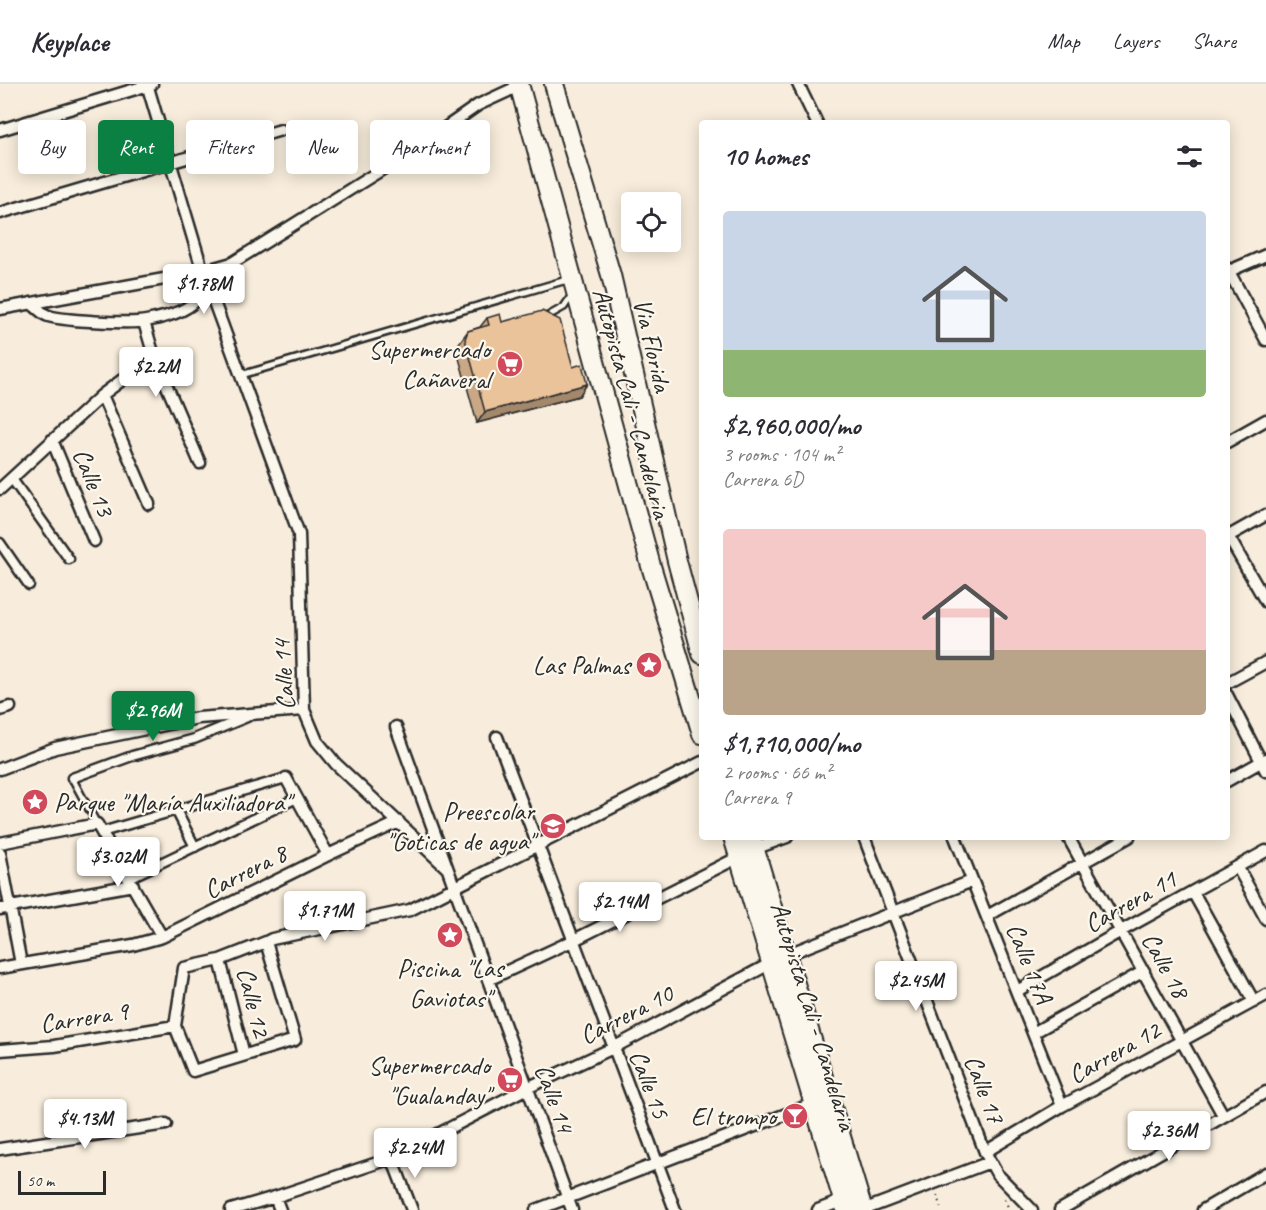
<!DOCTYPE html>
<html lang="en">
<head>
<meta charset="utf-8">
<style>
	body { margin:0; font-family:Caveat,sans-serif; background:#f7f7f7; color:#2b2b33; height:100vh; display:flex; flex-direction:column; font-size:22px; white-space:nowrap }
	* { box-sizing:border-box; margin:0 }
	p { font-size:20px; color:#7c7c81 }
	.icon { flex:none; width:33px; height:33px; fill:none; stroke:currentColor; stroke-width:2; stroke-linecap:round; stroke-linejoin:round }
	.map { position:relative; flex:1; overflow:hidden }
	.side { position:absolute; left:699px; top:36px; width:531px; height:720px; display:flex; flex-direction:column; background:#fff; border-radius:6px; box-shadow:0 3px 15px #0003 }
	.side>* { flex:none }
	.top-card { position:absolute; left:18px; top:36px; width:570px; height:54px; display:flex; gap:12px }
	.fabs { position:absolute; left:621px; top:108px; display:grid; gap:12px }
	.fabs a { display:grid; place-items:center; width:60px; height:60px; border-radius:6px; background:#fff; box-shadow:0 3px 15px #0003; font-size:30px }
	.scale { position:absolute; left:18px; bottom:15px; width:88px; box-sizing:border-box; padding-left:6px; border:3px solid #2b2b2b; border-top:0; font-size:16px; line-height:21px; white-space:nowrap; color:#2b2b2b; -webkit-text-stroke:4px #fbf7ec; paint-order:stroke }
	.price { position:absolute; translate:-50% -51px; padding:0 14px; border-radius:6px; background:#fff; color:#222; font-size:20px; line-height:39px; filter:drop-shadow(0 2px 3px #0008) }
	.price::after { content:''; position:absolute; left:50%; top:36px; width:18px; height:14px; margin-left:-9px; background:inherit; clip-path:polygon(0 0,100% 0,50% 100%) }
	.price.on { background:#0b8043; color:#fff }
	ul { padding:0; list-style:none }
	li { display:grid; align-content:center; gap:12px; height:318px; padding:0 24px }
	li span { display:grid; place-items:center; height:186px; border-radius:6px; color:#555 }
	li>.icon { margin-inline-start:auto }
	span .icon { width:108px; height:108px; fill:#fffc; stroke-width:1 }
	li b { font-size:26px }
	h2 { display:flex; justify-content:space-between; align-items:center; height:72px; padding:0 24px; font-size:26px }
	.tag { padding:0 21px; border-radius:6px; background:#fff; box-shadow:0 3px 15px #0003; font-size:21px; line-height:54px }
	.tag.on { background:#0b8043; color:#fff }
	header { display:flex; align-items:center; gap:36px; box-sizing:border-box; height:84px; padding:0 30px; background:#fff; border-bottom:2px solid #e1e1e2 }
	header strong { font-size:28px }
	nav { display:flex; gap:33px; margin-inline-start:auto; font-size:21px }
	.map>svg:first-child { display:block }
</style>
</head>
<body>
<header>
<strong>Keyplace</strong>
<nav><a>Map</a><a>Layers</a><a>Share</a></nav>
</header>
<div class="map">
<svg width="1266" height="1126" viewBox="0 0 1266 1126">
	<rect width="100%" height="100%" fill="#f8eddc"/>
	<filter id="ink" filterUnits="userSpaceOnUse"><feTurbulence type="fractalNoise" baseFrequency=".0167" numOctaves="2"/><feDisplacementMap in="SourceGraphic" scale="12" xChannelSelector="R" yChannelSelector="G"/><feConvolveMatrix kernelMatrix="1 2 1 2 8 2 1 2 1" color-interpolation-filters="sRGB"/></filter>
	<g filter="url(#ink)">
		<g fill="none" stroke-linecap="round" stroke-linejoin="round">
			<defs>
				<path id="service" d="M546 233 564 223 572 211
					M241 291 570 195
					M72 694 97 740"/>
				<path id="pedestrian" d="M12 395 69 475
					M0 459 29 501
					M72 694 132 672 194 655 247 633
					M176 726 195 763
					M102 748 286 694
					M129 794 297 714"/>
				<path id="minor" d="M147 0 203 188 299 450 304 626 317 657 336 680 447 784
					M798 0 817 39
					M0 46 152 0
					M0 129 281 46
					M1227 184 1266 256
					M1227 188 1266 171
					M31 219C36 223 41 228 46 231 58 237 132 240 146 237 162 234 191 227 199 212 203 205 199 196 197 189
					M0 225 197 189 232 179 415 65 478 21 519 2
					M144 238 154 272 200 379
					M102 311 149 420
					M52 356 94 457
					M1227 358 1266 336
					M0 405 102 311 154 272
					M1228 452 1266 518
					M1227 453 1266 431
					M1227 599 1266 578
					M1227 611 1266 687
					M0 626 10 623
					M396 643 572 1126
					M497 653 675 1126
					M0 685 55 664 198 634 304 626
					M286 694 328 771
					M1227 697 1266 675
					M864 753 985 1068 997 1090 1032 1126
					M955 753 1062 1022
					M1068 753 1223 1031
					M0 759 97 740 162 853
					M754 765 787 753
					M0 769 21 880
					M1238 784 1266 835
					M1193 808 1254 918
					M0 825 133 801
					M987 832 1129 753
					M266 858 295 956 193 987 175 942 184 884 220 876 266 858 272 855 410 826 702 678
					M220 876 244 971
					M0 884 133 861 162 853 328 771 399 738
					M488 896 572 857 739 773
					M1017 907 1121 847 1266 767
					M1033 949 1144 887
					M0 966 54 962 175 942
					M0 1065 166 1040
					M985 1068 1062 1022 1266 911
					M392 1074 412 1126
					M275 1113 280 1126
					M231 1126 275 1113 392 1074 527 1004 613 964 786 871 972 797
					M536 1126 815 1019
					M818 1126 844 1116
					M863 1126 990 1078
					M1060 1126 1266 1008
					M1203 1126 1266 1089"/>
				<path id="primary" d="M519 0 651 482 702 650
					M554 0 611 191 677 477 702 570
					M733 753 846 1126
					M751 753 863 1126"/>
			</defs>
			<use href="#service" stroke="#2b2b2b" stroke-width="10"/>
			<use href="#pedestrian" stroke="#2b2b2b" stroke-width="13"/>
			<use href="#minor" stroke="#2b2b2b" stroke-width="15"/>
			<use href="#primary" stroke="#2b2b2b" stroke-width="22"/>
			<path stroke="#2b2b2b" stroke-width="2" stroke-dasharray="1.5 4.5" stroke-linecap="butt" d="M937 1111 941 1126
				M1005 1115 1009 1126"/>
			<use href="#service" stroke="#fbf7ec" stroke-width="5"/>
			<use href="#pedestrian" stroke="#fbf7ec" stroke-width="8"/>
			<use href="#minor" stroke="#fbf7ec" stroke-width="10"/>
			<use href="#primary" stroke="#fbf7ec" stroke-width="18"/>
		</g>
		<path fill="#caa885" stroke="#2b2b2b" stroke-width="1.5" d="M487 234 502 238 573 283 587 300 579 312 477 339 457 267 459 259 468 247 480 243Z"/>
		<path fill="#a4886c" stroke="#2b2b2b" stroke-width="1.5" d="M587 300 579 312 477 339 485 328Z"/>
		<path fill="#ebc39b" stroke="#2b2b2b" stroke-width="1.5" d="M542 227 560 236 573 283 582 280 587 300 485 328 465 255 468 247 489 241 487 234 500 230 502 238Z"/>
	</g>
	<defs>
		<symbol id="supermarket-disc" viewBox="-11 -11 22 22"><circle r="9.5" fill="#d1495b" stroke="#fbf7ec"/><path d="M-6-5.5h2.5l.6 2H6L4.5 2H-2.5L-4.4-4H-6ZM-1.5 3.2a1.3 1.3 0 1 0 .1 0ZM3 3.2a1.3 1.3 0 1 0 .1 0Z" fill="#fff"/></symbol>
		<symbol id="sight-disc" viewBox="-11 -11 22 22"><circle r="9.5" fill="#d1495b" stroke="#fbf7ec"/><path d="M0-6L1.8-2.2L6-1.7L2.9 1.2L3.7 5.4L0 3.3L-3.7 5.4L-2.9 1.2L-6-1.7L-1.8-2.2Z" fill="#fff"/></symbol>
		<symbol id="school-disc" viewBox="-11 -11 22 22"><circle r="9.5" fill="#d1495b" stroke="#fbf7ec"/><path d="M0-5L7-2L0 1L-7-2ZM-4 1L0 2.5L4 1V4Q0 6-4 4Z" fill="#fff"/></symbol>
		<symbol id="bar-disc" viewBox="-11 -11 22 22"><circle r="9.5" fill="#d1495b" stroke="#fbf7ec"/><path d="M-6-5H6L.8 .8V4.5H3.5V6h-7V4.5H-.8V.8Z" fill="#fff"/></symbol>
	</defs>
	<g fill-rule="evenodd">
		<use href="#supermarket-disc" x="495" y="265" width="30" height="30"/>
		<use href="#sight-disc" x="634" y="566" width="30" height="30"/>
		<use href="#sight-disc" x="20" y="703" width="30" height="30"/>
		<use href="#school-disc" x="538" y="727" width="30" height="30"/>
		<use href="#sight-disc" x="435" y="836" width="30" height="30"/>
		<use href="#supermarket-disc" x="495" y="981" width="30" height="30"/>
		<use href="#bar-disc" x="780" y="1017" width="30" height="30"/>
	</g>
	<g text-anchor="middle" stroke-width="4.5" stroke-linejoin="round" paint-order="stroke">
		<g font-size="26" fill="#2b2b2b" stroke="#fbf7ec">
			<text transform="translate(653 261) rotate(77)" y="9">Via Florida</text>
			<text transform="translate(632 319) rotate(75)" y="9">Autopista Cali - Candelaria</text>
			<text transform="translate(94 398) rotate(68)" y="9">Calle 13</text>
			<text transform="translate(283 591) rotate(-94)" y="9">Calle 14</text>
			<text transform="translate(245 787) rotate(-27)" y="9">Carrera 8</text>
			<text transform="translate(1130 817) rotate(-29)" y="9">Carrera 11</text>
			<text transform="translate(1030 879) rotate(68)" y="9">Calle 17A</text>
			<text transform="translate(1166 881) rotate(61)" y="9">Calle 18</text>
			<text transform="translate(254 918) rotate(76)" y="9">Calle 12</text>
			<text transform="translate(626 930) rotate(-27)" y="9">Carrera 10</text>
			<text transform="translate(814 932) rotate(73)" y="9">Autopista Cali - Candelaria</text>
			<text transform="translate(84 933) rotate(-9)" y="9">Carrera 9</text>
			<text transform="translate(1114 968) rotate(-29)" y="9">Carrera 12</text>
			<text transform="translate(650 1000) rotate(69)" y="9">Calle 15</text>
			<text transform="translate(985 1005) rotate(69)" y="9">Calle 17</text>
			<text transform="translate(555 1014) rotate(70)" y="9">Calle 14</text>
		</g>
		<g font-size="26" fill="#2b2b2b" stroke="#fbf7ec" text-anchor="end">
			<text x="490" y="274">Supermercado<tspan x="490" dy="30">Cañaveral</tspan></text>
			<text x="630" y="590">Las Palmas</text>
			<text x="54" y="727" text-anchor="start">Parque "María Auxiliadora"</text>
			<text x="534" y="736">Preescolar<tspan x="534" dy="30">"Goticas de agua"</tspan></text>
			<text x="450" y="893" text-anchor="middle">Piscina "Las<tspan x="450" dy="30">Gaviotas"</tspan></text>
			<text x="490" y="990">Supermercado<tspan x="490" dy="30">"Gualanday"</tspan></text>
			<text x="776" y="1041">El trompo</text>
		</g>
	</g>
</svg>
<div class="fabs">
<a><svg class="icon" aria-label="locate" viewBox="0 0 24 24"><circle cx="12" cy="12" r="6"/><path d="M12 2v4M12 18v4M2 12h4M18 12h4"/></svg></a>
</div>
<div class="scale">50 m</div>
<b class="price" style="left:204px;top:231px">$1.78M</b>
<b class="price" style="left:156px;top:314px">$2.2M</b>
<b class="price on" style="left:153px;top:658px">$2.96M</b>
<b class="price" style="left:118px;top:804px">$3.02M</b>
<b class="price" style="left:620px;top:849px">$2.14M</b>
<b class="price" style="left:325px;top:858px">$1.71M</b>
<b class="price" style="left:916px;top:928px">$2.45M</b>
<b class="price" style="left:85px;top:1066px">$4.13M</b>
<b class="price" style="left:1169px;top:1078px">$2.36M</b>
<b class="price" style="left:415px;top:1095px">$2.24M</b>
<div class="top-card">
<a class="tag">Buy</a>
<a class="tag on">Rent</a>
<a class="tag">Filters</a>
<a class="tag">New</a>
<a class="tag">Apartment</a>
</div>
<section class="side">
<h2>10 homes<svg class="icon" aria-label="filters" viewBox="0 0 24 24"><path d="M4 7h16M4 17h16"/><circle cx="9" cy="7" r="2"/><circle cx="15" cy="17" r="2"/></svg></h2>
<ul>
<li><span style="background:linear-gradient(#c9d6e8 75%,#8fb573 0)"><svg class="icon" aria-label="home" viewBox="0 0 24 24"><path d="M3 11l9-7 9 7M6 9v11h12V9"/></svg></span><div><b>$2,960,000/mo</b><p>3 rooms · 104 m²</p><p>Carrera 6D</p></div></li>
<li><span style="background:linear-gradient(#f6c9c9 65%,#b9a48a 0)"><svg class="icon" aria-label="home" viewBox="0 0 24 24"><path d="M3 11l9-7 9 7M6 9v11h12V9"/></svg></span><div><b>$1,710,000/mo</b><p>2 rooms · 66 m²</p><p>Carrera 9</p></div></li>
</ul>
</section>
</div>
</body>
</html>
